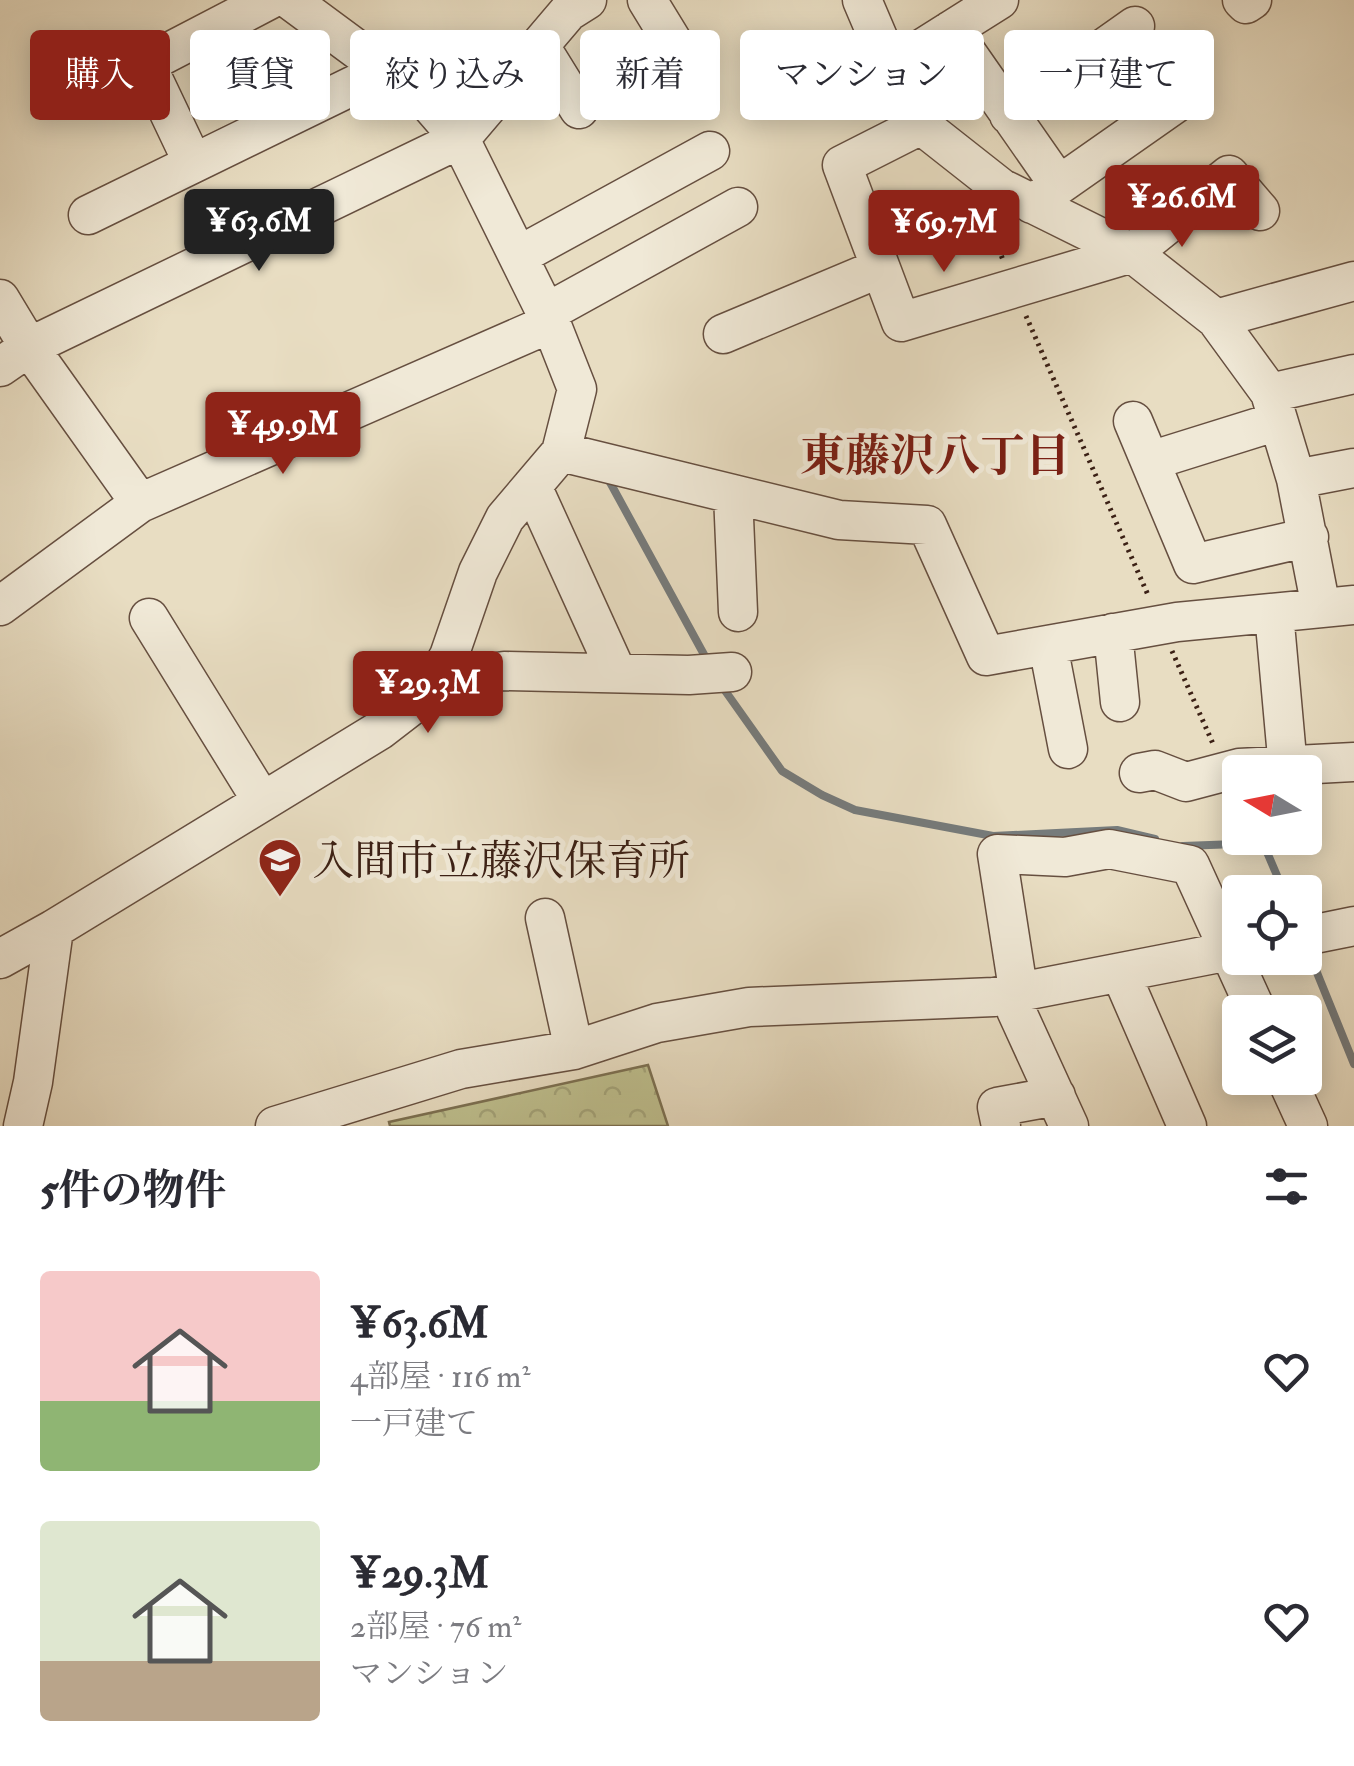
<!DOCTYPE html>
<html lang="ja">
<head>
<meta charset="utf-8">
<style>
	body { margin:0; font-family:"IM FELL Double Pica","Noto Serif JP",serif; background:#f2f2f3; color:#2b2b33; height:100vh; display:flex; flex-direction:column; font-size:38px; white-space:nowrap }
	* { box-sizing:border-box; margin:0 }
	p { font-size:32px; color:#7c7c81 }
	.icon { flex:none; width:55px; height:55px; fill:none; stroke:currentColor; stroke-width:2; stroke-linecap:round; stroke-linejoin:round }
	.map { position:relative; height:1126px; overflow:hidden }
	.side { display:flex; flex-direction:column; background:#fff; flex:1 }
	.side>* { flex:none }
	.guide { position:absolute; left:30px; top:30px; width:1295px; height:90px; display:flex; gap:20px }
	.needle { width:65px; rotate:280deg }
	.buttons { position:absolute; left:1222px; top:755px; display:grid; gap:20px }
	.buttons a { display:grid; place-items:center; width:100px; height:100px; border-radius:10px; background:#fff; box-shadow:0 5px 25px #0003; font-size:50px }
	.price { position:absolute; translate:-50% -85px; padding:0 22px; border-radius:10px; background:#8f2418; color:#fff; font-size:32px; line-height:65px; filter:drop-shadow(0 2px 5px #0008) }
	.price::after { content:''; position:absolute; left:50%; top:60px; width:30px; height:22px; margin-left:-15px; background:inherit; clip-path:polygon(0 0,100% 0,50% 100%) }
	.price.current { background:#222; color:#fff }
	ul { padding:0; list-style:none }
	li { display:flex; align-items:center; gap:30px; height:250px; padding:0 40px }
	li span { display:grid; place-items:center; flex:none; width:280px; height:200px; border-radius:10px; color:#555 }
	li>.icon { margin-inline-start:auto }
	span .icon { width:120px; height:120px; fill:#fffc; stroke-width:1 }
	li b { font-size:42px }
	h2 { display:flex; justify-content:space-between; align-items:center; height:120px; padding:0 40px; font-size:42px }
	.pill { padding:0 35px; border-radius:10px; background:#fff; box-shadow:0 5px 25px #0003; font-size:35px; line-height:90px }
	.pill.current { background:#8f2418; color:#fff }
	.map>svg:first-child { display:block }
</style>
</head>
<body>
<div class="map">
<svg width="1354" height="1126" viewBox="0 0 1354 1126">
	<defs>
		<pattern id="forest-crowns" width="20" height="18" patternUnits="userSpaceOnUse" patternTransform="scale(2.5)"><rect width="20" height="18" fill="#bebf8e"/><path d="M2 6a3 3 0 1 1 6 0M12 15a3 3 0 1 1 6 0" fill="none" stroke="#a4a47a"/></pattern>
	</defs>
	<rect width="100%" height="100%" fill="#e8ddc2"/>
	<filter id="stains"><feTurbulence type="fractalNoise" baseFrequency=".002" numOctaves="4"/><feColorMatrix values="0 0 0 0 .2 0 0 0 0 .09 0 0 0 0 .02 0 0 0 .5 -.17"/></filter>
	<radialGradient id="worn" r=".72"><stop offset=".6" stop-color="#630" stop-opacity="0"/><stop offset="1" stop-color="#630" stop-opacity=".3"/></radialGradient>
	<path fill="url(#forest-crowns)" stroke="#7c7052" stroke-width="2.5" d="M648 1065 668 1126H390L389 1122Z"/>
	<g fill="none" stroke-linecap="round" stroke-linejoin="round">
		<path stroke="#767b7b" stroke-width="8" d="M606 475 707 660
			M721 685 782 771 822 795 855 810 993 836 1117 830 1155 839
			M1261 838 1284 892
			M1183 846 1263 843
			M1307 948 1354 1064"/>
		<defs>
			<path id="minor" d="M647 0 691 72
				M862 0 908 108 921 125 1001 188 1132 253 1216 319 1270 393 1296 479 1321 608
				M1242 0 1246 4 1252 0
				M951 30 1059 185
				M540 46 579 109
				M891 68 999 0
				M1009 115 1135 26
				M921 125 842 165 901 322 1132 253 1229 175 1260 211
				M193 163 146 64 269 0
				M1032 204 1189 94
				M88 215 385 70
				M518 256 710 151
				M0 299 29 347 140 503
				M546 313 738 207
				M1216 319 1354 281
				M723 334 880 268
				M0 367 29 347 460 139 568 12 587 0
				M1270 393 1354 374
				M1133 421 1193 564 1309 537
				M561 452 839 520 927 525 986 656 1177 622 1354 605
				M1150 461 1278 421
				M1296 479 1354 468
				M532 486 617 673
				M733 494 738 612
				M0 606 140 503 551 323
				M1274 613 1288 768
				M149 618 262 801
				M1113 633 1120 702
				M1048 645 1068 749
				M435 681 504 671 689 675 732 672
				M1139 773 1155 770 1186 782 1239 768 1354 762
				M545 918 574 1050
				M1305 936 1354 926
				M0 959 54 929 380 730 428 693 449 656 478 572 505 518 561 452 577 389 551 323 460 139 428 102 290 0
				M1121 974 1187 1126
				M1286 1078 1308 1126
				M23 1126 33 1082 54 929
				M275 1126 461 1069 574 1050 657 1023 749 1007 994 997 1240 949
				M1001 1126 997 1107 1056 1096
				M1069 1126 1016 1010V976L997 854 1065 857 1109 849 1190 865 1257 1012"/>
		</defs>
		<use href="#minor" stroke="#664f40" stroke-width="41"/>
		<path stroke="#3b2015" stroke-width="5" stroke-dasharray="2.5 5" stroke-linecap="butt" d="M985 214 1003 260
			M1026 316 1148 595
			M1172 651 1214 746"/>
		<use href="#minor" stroke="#f0e9d7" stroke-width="38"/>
	</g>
	<defs>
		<symbol id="school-pin" viewBox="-11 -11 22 30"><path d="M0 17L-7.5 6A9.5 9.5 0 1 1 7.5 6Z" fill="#8f2418" stroke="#f0e9d7"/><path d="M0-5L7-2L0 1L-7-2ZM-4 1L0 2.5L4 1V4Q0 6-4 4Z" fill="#fff"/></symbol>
	</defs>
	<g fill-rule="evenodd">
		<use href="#school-pin" x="255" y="835" width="50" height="68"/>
	</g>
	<g text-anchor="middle" stroke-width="10" stroke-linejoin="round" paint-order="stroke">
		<g font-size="42" fill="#3b2015" stroke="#f0e9d7" text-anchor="start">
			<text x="312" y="875">入間市立藤沢保育所</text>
		</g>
		<g font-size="45" font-weight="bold" fill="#7a1f14" stroke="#f0e9d7">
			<text x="935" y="471">東藤沢八丁目</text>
		</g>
	</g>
	<rect width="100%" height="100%" filter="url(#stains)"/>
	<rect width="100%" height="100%" fill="url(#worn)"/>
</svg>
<div class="buttons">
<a><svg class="needle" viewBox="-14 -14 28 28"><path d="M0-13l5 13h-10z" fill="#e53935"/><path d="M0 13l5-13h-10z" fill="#7c7c81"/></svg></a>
<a><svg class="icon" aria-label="locate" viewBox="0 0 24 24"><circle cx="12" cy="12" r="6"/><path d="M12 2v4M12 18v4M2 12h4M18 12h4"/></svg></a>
<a><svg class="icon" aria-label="layers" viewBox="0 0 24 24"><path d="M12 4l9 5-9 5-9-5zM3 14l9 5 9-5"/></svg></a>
</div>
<b class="price" style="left:1182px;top:250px">¥26.6M</b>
<b class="price current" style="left:259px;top:274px">¥63.6M</b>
<b class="price" style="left:944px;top:275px">¥69.7M</b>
<b class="price" style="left:283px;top:477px">¥49.9M</b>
<b class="price" style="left:428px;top:736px">¥29.3M</b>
<div class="guide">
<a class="pill current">購入</a>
<a class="pill">賃貸</a>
<a class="pill">絞り込み</a>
<a class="pill">新着</a>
<a class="pill">マンション</a>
<a class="pill">一戸建て</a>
</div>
</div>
<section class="side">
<h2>5件の物件<svg class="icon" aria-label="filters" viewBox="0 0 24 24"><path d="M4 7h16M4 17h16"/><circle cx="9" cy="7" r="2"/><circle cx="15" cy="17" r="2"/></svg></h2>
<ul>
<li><span style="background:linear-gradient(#f6c9c9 65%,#8fb573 0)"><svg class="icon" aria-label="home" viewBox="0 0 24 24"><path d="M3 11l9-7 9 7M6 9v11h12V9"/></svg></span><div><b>¥63.6M</b><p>4部屋 · 116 m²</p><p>一戸建て</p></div><svg class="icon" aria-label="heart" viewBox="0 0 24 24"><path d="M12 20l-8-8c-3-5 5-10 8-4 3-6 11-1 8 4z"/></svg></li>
<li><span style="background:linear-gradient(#dfe7d0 70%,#b9a48a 0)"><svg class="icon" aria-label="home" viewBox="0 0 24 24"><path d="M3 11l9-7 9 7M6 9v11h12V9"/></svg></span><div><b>¥29.3M</b><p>2部屋 · 76 m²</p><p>マンション</p></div><svg class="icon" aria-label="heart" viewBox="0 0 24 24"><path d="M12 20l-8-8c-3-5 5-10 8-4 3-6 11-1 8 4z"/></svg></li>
</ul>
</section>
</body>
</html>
